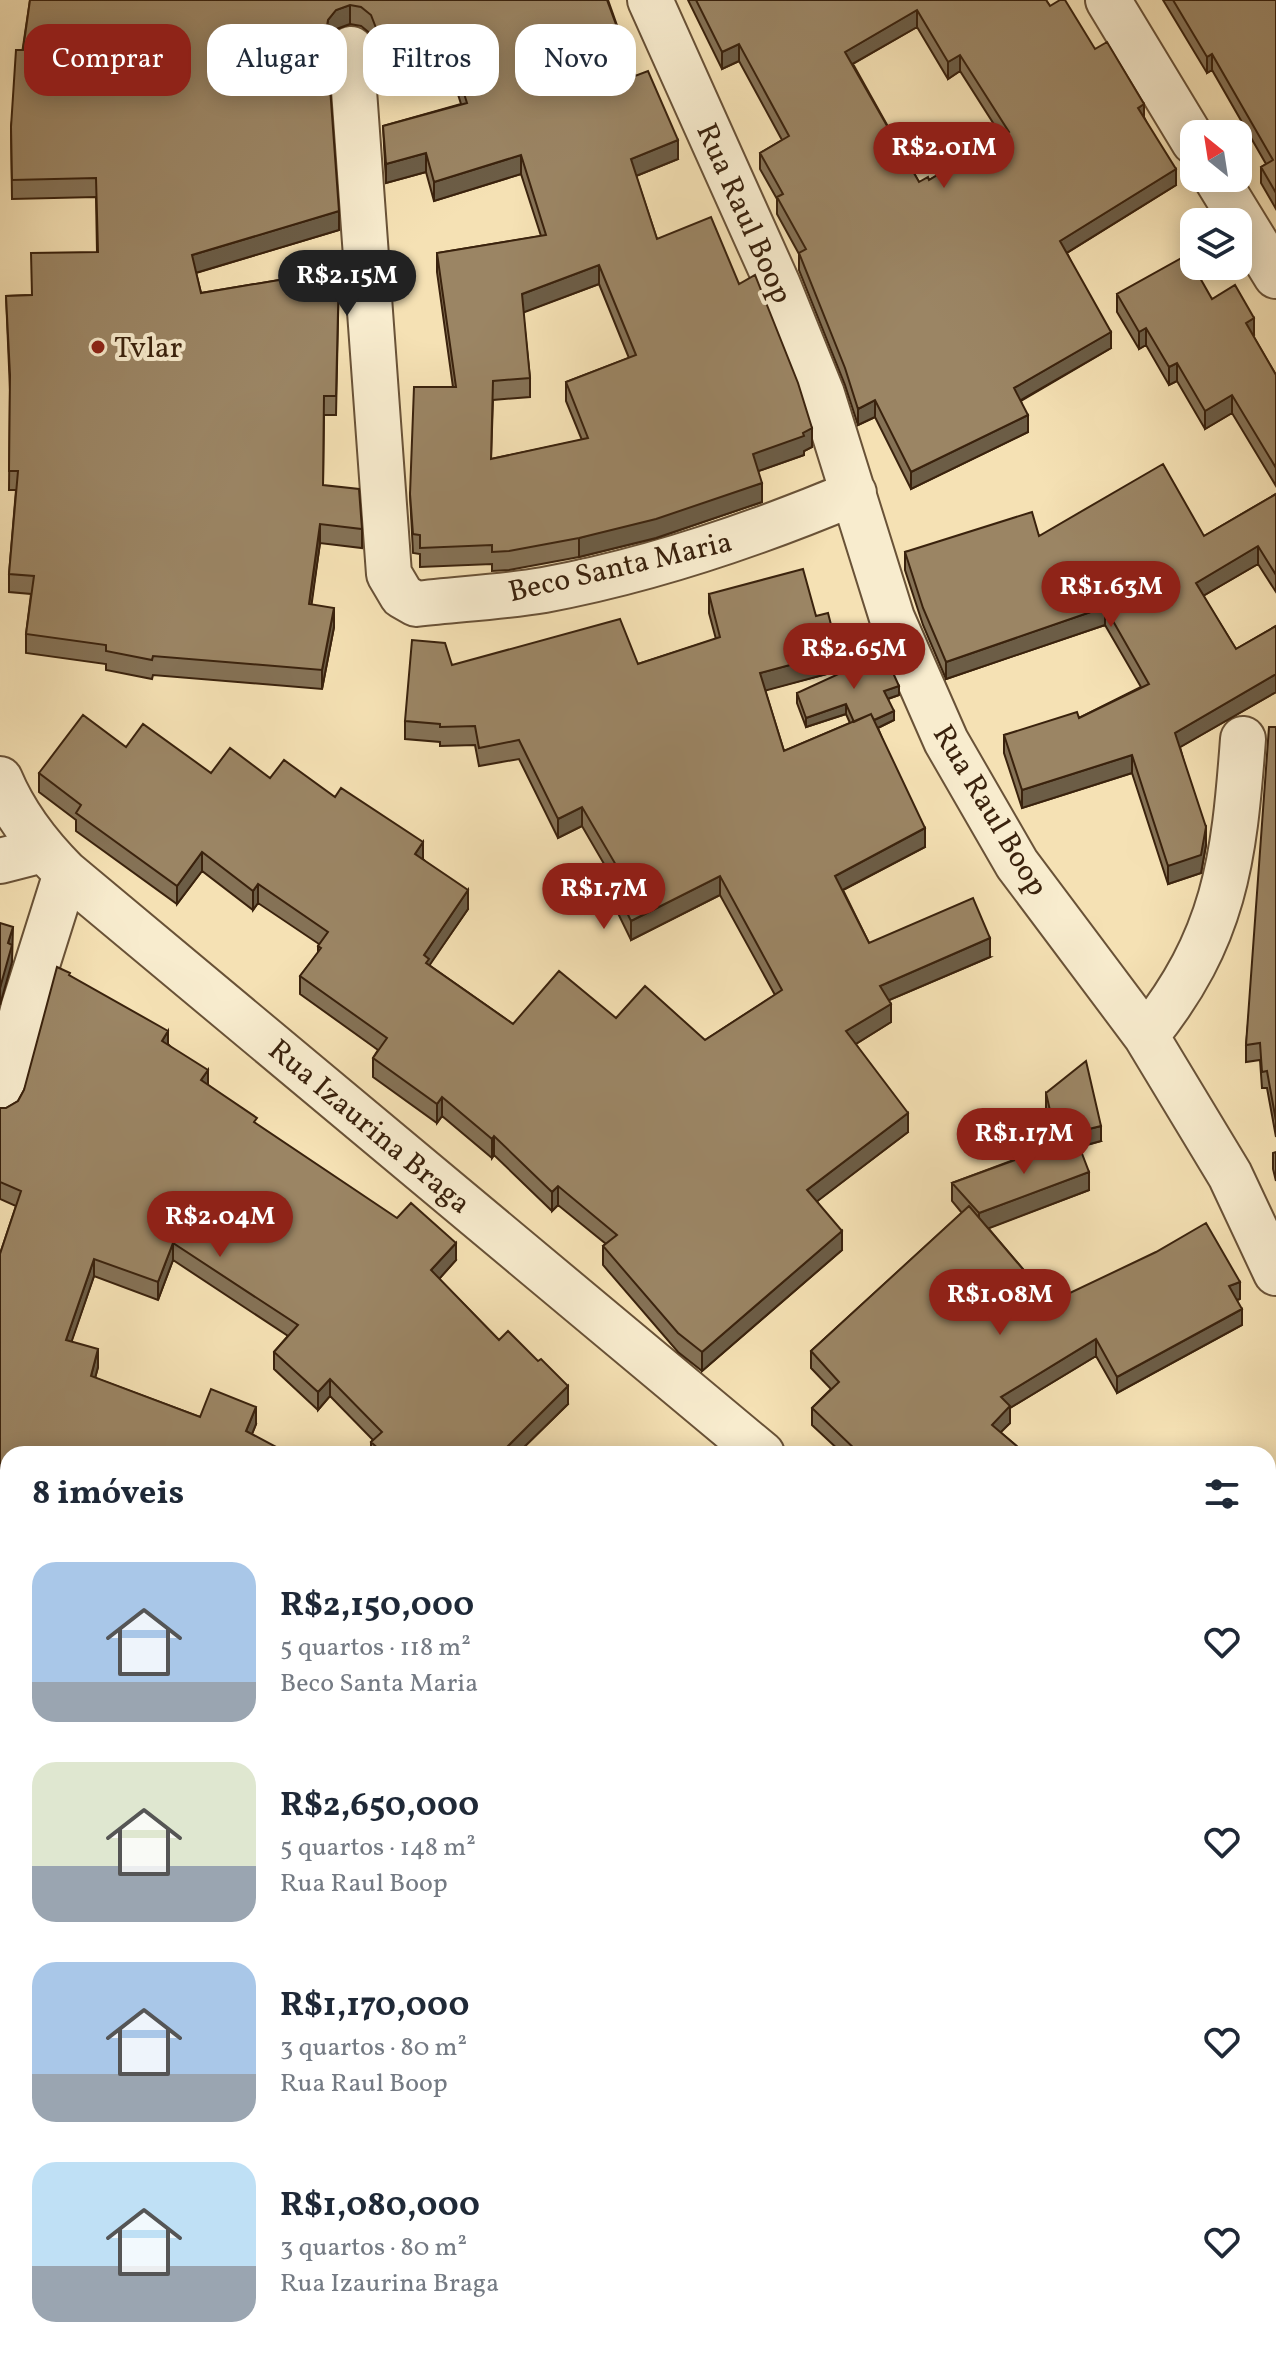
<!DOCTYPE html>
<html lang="pt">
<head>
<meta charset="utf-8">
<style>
	body { margin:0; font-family:Vollkorn,serif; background:#f6f6f7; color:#1f2937; height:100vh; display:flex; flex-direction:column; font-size:30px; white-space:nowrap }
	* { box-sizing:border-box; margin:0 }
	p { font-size:26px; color:#747a83 }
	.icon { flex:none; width:44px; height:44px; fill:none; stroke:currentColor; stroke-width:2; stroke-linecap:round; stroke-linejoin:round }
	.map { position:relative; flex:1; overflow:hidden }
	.panel { position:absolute; left:0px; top:1446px; width:1276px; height:914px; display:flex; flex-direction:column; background:#fff; border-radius:24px 24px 0 0; box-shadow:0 4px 20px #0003 }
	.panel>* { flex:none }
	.top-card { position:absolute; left:24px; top:24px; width:800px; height:72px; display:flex; gap:16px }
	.needle { width:52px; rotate:330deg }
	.buttons { position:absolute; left:1180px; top:120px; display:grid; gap:16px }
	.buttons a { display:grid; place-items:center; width:72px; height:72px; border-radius:16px; background:#fff; box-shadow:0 4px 20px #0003; font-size:40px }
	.price { position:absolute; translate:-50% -68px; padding:0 18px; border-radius:28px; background:#8f2418; color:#fff; font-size:26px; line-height:52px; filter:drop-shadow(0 2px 4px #0008) }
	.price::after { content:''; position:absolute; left:50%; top:48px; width:24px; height:18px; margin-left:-12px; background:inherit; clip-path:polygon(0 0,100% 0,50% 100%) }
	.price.selected { background:#222; color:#fff }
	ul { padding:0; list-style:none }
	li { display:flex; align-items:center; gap:24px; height:200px; padding:0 32px }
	li span { display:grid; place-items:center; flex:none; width:224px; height:160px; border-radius:24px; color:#555 }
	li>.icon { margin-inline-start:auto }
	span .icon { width:96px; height:96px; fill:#fffc; stroke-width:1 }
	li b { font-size:34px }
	h2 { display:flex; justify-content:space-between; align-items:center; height:96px; padding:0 32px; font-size:34px }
	.tag { padding:0 28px; border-radius:24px; background:#fff; box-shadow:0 4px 20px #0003; font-size:28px; line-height:72px }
	.tag.selected { background:#8f2418; color:#fff }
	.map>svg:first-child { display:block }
</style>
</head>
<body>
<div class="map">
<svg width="1276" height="2359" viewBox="0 0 1276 2359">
	<rect width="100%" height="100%" fill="#f5e1b4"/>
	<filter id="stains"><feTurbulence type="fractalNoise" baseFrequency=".0025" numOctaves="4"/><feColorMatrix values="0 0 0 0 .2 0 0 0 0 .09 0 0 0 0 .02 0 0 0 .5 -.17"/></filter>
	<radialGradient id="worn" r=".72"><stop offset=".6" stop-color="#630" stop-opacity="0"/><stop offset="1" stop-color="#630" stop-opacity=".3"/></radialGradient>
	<path fill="#d5c198" stroke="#887252" stroke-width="2" d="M0 2291 8 2298V2352H69L77 2359H0Z"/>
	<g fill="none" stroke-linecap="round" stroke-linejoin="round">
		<defs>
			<path id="street" d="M650 0 778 285 822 394 892 618 946 741 1017 864 1146 1036 1230 1175 1276 1273
				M1108 0 1194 142
				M351 49 389 574 402 596 416 604C458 599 502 597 544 590 652 570 754 535 854 493
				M1216 178 1276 276
				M0 779C15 815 38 845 66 873L762 1454
				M0 861 43 850
				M1146 1036C1225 938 1234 861 1243 739
				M0 1101 24 1006 66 873
				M0 1524 8 1529
				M1268 1881 1276 1887
				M1268 1975 1276 1973
				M1055 2352 1069 2359
				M598 2359 602 2352"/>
			<path id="highway" d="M0 2244 8 2253
				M118 2352 128 2359"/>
		</defs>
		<use href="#street" stroke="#695237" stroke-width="48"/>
		<use href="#highway" stroke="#3a220d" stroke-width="48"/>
		<use href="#street" stroke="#f8ecce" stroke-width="44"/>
		<use href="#highway" stroke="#f5e1b4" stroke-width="44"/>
	</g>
	<path fill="#857256" stroke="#3a220d" stroke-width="2" fill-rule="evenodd" d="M30 0H608L635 76 678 159 636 176 657 239 739 284 812 447 804 451V455L758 471 762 502 656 538 579 557 509 570 492 571V564L420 567V554L413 553 410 494 453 387 437 272V253L541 236 521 174 434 201 426 172 386 183 383 126 461 104 445 53 377 64 376 47 371 34 361 26 350 24 336 29 328 39 327 45 339 230 196 273 201 293 339 270 336 415H324L323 485 362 529V548L320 543 311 604 334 627 322 689 153 675 152 679 106 670V664L26 653V634L31 594 9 592V574L16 490H9L10 390 6 296 32 295 97 252 96 197 12 199 11 127ZM599 284 629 358 566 382V401L582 440 491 459 493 400 530 397V378L523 312Z
		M688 0H1046L1050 6 1095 49 1144 117 1176 185 1067 253 1111 348 1021 401 1028 432 911 489 875 417 858 425 845 385 799 270V254L777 214V199L760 169V153L782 140 739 61 722 69ZM917 27 948 79 960 71 1002 137 929 180 919 182 853 64Z
		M1163 0H1276V209L1261 183V167L1266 164 1212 70 1207 73Z
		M1117 294 1212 299 1254 335 1253 336 1276 375V486L1232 413 1205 429 1177 381 1169 385 1146 345 1139 349 1117 312Z
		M1276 494V592L1258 564 1203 596 1236 649 1276 626V692L1180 747 1206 845 1201 873 1168 884 1132 773 1022 808 1004 753V735L1079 718 1141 687 1105 625 946 679 923 625 905 570V552L1039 536H1204Z
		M709 594 816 616 838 671 765 690 784 751 850 723 846 714 806 727 797 703V693L899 695 888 699 894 720 878 728 925 847 843 890 869 943 990 957 889 1000 891 1022 856 1044 908 1132 817 1201 842 1250 702 1371 678 1352 603 1265V1246L606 1244 558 1205 552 1211 494 1155 492 1158 442 1116 437 1123 373 1077V1058L378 1050 300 994V976L318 953V946L319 944 258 903 253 910 202 871 177 904 76 831V820L39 792V773L126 747 211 773 270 778 335 797 423 859 468 909 429 965 513 1024 616 1018 705 1040 775 995 720 895 631 940 612 901V882L614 881 582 826 558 838 519 759 479 766 475 745 440 746V742L405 739V721L452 665 638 664 716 639 709 613Z
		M1276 727V1137L1267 1088H1262L1260 1060 1246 1062V1045Z
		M70 976 168 1044 208 1085 257 1125 456 1260 439 1279 499 1340 568 1404 517 1454H371V1442L373 1440 330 1396 318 1410 274 1369V1352L288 1336 173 1260 158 1300 94 1276 71 1342 98 1367 95 1378 200 1417 256 1424 252 1434 282 1454H8V1501L0 1499V1254L16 1206 0 1199V1108H6L18 1101 24 1090Z
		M1046 1093 1101 1141 1080 1147 1089 1190 988 1228 1051 1302 1240 1299 1237 1300 1242 1325 1117 1393 1096 1356 1010 1408V1423L1000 1432 1026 1454H843L812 1425V1408L831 1389 811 1368V1351L962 1213 952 1201V1183L1054 1145 1046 1108Z
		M1276 1152V1181L1273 1169V1153Z
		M1268 1594H1276L1270 1827 1268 1826Z
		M1268 2010 1276 2359H1270L1268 2344Z
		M286 2352H548L544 2359H298Z
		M1133 2352H1193V2359H1133Z"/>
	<path fill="#6c5d46" stroke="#3a220d" stroke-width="2" d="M350 5V24L336 29 328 39 326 51V32L328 20 336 10Z
		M917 10V27L845 68V52Z
		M739 44V61L722 69V52Z
		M1212 54V70L1207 73V57Z
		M960 55V71L948 79V62Z
		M1144 104V121L1138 108Z
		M678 140V159L631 178V159Z
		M426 153V172L386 183V164Z
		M521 155V174L434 201V182Z
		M1176 169V185L1060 257V241Z
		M339 211V230L192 274V255Z
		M599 265V284L522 313V294Z
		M1254 318V335L1246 340V323Z
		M1146 328V345L1139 349V332Z
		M1111 332V348L1014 404V388Z
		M1177 363V381L1169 385V367Z
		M1232 395V413L1205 429V411Z
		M875 400V417L858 425V409Z
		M1028 415V432L911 489V472Z
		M812 428V447L804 451V455L753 473V454Z
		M762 483V502L656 538 579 557V538Z
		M320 524V543L309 623V604Z
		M1258 546V564L1196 600V583Z
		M1105 607V625L946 679V662Z
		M334 608V627L322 689V670Z
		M838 652V671L760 692V673Z
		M1276 674V692L1175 750V733Z
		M899 686V695L884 700V691Z
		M846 704V714L806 727V718Z
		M894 711V720L857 738V728Z
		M1132 755V773L1022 808V790Z
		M582 807V826L558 838V819Z
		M1206 827V845L1201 873 1168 884V866Z
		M925 828V847L835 894V876Z
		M423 842V861L415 854Z
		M202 852V871L177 904V886Z
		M720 876V895L631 940V921Z
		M258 884V903L253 910V891Z
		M468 890V909L429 966V978L424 955Z
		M13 927 12 962 0 1005V988L8 943Z
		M990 938V957L880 1004V986Z
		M891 1004V1022L846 1050V1031Z
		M168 1031V1048L162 1041Z
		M208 1070V1087L201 1080Z
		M442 1097V1116L437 1123V1104Z
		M908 1113V1132L807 1209V1190Z
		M1101 1126V1141L1056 1153V1137Z
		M494 1136V1155L492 1158V1139Z
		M1089 1172V1190L979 1232V1213Z
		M558 1186V1205L552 1211V1192Z
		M842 1231V1250L702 1371V1352Z
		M173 1243V1260L158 1300V1282Z
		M456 1243V1260L431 1288V1270Z
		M94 1259V1276L66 1358V1340Z
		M1240 1282V1299L1229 1302V1286Z
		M1242 1309V1325L1117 1393V1377Z
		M1096 1339V1356L1010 1408V1423L992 1441V1425L1001 1397Z
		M98 1349V1367L91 1393V1376Z
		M330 1379V1396L318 1410V1392Z
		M568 1386V1404L517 1454H500Z
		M256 1407V1424L246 1449V1431Z
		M1276 1530V1547L1268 1552V1535Z
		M8 1556V1574L0 1581V1564Z
		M1276 1794V1811L1270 1827V1810Z
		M8 2113V2131L0 2141V2124Z
		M532 2352H548L544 2359H528Z"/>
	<path fill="#9b8564" stroke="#3a220d" stroke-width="2" fill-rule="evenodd" d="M30 0H607L635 76 648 71 678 140 631 159 657 239 711 217 739 284 755 275 798 383 812 428 803 433 804 436 753 454 762 483 656 519 579 538 509 551 492 552V545L420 548V535L413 534 410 494 414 387H456L437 253 546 235 521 155 434 182 426 153 386 164 383 126 467 103 445 34 377 45 376 28 371 15 361 7 350 5 336 10 328 20 326 32 339 211 192 255 201 293 339 270 336 396H324L323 485 359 489 362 529 320 524 309 604 334 608 322 670 153 656 152 660 106 651V645L26 634 34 576 9 574 18 471H9L10 375 6 296 32 295 31 253 98 252 96 178 12 180 11 127 16 50H23ZM599 265 636 355 566 382 588 438 491 459 493 381 530 378 522 294Z
		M696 0H1046L1050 6 1060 0H1065L1095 49 1107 42 1144 104 1138 108 1176 169 1060 241 1111 332 1014 388 1028 415 911 472 875 400 858 409 845 368 799 253 806 249 777 197 783 194 760 153 789 136 739 44 722 52ZM917 10 948 62 960 55 1009 132 929 180 928 177 919 182 845 52Z
		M1173 0H1276V193L1261 167 1273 160 1212 54 1207 57Z
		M1187 255 1212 299 1235 285 1254 318 1246 323 1276 375V468L1232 395 1205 411 1177 363 1169 367 1146 328 1139 332 1117 294Z
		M1163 464 1204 536 1276 494V575L1258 546 1196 583 1236 649 1276 626V674L1175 733 1206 827 1201 855 1168 866 1132 755 1022 790 1004 735 1077 712 1079 718 1149 684 1105 607 946 662 923 608 905 552 1032 512 1039 536Z
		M803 569 816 616 828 613 838 652 760 673 784 751 871 714 925 828 835 876 869 943 973 898 990 938 880 986 891 1004 846 1031 908 1113 807 1190 842 1231 702 1352 678 1333 603 1246 617 1235 558 1186 552 1192 494 1136 492 1139 442 1097 437 1104 373 1058 387 1038 300 976 321 948 318 946 328 932 258 884 253 891 202 852 177 886 76 813 81 805 39 773 83 715 126 747 143 724 211 773 230 748 270 778 284 760 335 797 341 788 423 842 415 854 468 890 424 955 429 959 426 963 513 1024 559 971 616 1018 645 986 705 1040 782 990 720 876 631 921 612 882 623 877 582 807 558 819 519 740 479 748 475 726 440 727V724L405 721 412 640 445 643 452 665 620 619 638 664 720 637 709 594Z
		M884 653 899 686 884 691 894 711 874 720 871 714 854 722 846 704 806 718 797 693Z
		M1269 727H1276V1121L1267 1071 1262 1072 1260 1043 1246 1045Z
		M0 923 13 927 8 943 12 945 0 988Z
		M57 967 70 973 69 975 168 1031 162 1041 208 1070 201 1080 257 1118 254 1122 397 1218 411 1203 456 1243 431 1270 499 1340 508 1331 538 1361 541 1359 568 1386 500 1454H384L371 1442 382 1432 330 1379 318 1392 274 1352 298 1325 173 1243 158 1282 94 1259 66 1340 98 1349 91 1376 200 1417 211 1389 256 1407 246 1431 282 1450 279 1454H8V1484L0 1482V1254L21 1191 0 1182V1108H6L18 1101 24 1090Z
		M1086 1061 1101 1126 1056 1137 1046 1093Z
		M1076 1138 1089 1172 979 1213 952 1183Z
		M969 1206 1051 1302 1156 1252 1206 1223 1240 1282 1229 1286 1242 1309 1117 1377 1096 1339 1001 1397 1010 1406 992 1425 1026 1454H860L812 1408 839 1382 811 1351Z
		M1276 1480V1530L1268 1535V1485Z
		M0 1534 8 1536V1556L0 1564Z
		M1268 1594H1276V1794L1270 1810H1268Z
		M8 1604V2113L0 2124V1614Z
		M1276 2009V2359H1274L1268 2324V2010Z
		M334 2352H532L528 2359H346Z
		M666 2352H972L986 2358V2359H663Z"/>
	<circle fill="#8f2418" stroke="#f8ecce" stroke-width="3" cx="98" cy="347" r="8"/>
	<g text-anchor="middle" stroke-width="8" stroke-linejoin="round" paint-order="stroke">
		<g font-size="30" fill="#3a220d" stroke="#f8ecce">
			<text transform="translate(745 213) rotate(66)" y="10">Rua Raul Boop</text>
			<text transform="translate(620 566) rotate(-13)" y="10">Beco Santa Maria</text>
			<text transform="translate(991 810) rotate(59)" y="10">Rua Raul Boop</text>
			<text transform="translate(370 1126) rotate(40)" y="10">Rua Izaurina Braga</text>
		</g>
		<g font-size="30" fill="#3a220d" stroke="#f8ecce" text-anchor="start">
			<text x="114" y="357">Tvlar</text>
		</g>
	</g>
	<rect width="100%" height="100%" filter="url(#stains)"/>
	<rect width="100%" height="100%" fill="url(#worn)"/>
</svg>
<div class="buttons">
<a><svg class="needle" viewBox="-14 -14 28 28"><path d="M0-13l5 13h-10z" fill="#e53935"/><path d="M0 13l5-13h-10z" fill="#747a83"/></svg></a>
<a><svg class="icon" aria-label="layers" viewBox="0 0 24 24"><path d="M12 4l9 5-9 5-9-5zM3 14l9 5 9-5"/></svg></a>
</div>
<b class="price" style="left:944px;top:190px">R$2.01M</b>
<b class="price selected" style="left:347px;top:318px">R$2.15M</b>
<b class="price" style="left:1111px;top:629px">R$1.63M</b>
<b class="price" style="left:854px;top:691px">R$2.65M</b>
<b class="price" style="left:604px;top:931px">R$1.7M</b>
<b class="price" style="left:1024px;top:1176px">R$1.17M</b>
<b class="price" style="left:220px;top:1259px">R$2.04M</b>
<b class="price" style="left:1000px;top:1337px">R$1.08M</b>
<div class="top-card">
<a class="tag selected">Comprar</a>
<a class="tag">Alugar</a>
<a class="tag">Filtros</a>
<a class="tag">Novo</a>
</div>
<section class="panel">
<h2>8 imóveis<svg class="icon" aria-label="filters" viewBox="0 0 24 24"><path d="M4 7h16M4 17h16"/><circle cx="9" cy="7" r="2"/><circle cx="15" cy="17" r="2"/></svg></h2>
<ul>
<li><span style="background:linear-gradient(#a9c7e8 75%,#9aa5b1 0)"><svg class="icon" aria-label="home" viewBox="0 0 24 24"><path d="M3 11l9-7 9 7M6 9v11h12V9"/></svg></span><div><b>R$2,150,000</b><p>5 quartos · 118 m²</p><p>Beco Santa Maria</p></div><svg class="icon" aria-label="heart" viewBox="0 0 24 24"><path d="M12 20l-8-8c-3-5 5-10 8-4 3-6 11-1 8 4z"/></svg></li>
<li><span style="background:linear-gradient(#dfe7d0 65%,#9aa5b1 0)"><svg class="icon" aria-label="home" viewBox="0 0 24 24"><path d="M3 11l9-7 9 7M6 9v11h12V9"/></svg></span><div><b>R$2,650,000</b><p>5 quartos · 148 m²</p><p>Rua Raul Boop</p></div><svg class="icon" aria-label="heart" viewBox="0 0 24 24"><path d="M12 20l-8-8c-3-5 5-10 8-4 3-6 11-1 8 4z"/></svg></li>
<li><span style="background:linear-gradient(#a9c7e8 70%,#9aa5b1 0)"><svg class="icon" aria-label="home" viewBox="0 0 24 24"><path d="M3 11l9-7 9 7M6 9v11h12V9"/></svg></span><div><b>R$1,170,000</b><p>3 quartos · 80 m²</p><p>Rua Raul Boop</p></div><svg class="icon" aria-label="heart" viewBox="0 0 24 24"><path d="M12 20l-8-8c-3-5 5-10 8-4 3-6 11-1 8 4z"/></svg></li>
<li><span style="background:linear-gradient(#bfe0f5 65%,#9aa5b1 0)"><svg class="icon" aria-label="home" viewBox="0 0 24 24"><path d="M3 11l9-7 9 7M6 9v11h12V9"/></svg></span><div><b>R$1,080,000</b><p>3 quartos · 80 m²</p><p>Rua Izaurina Braga</p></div><svg class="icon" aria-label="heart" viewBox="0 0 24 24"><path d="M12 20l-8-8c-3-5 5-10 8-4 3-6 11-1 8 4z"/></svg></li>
</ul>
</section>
</div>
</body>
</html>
